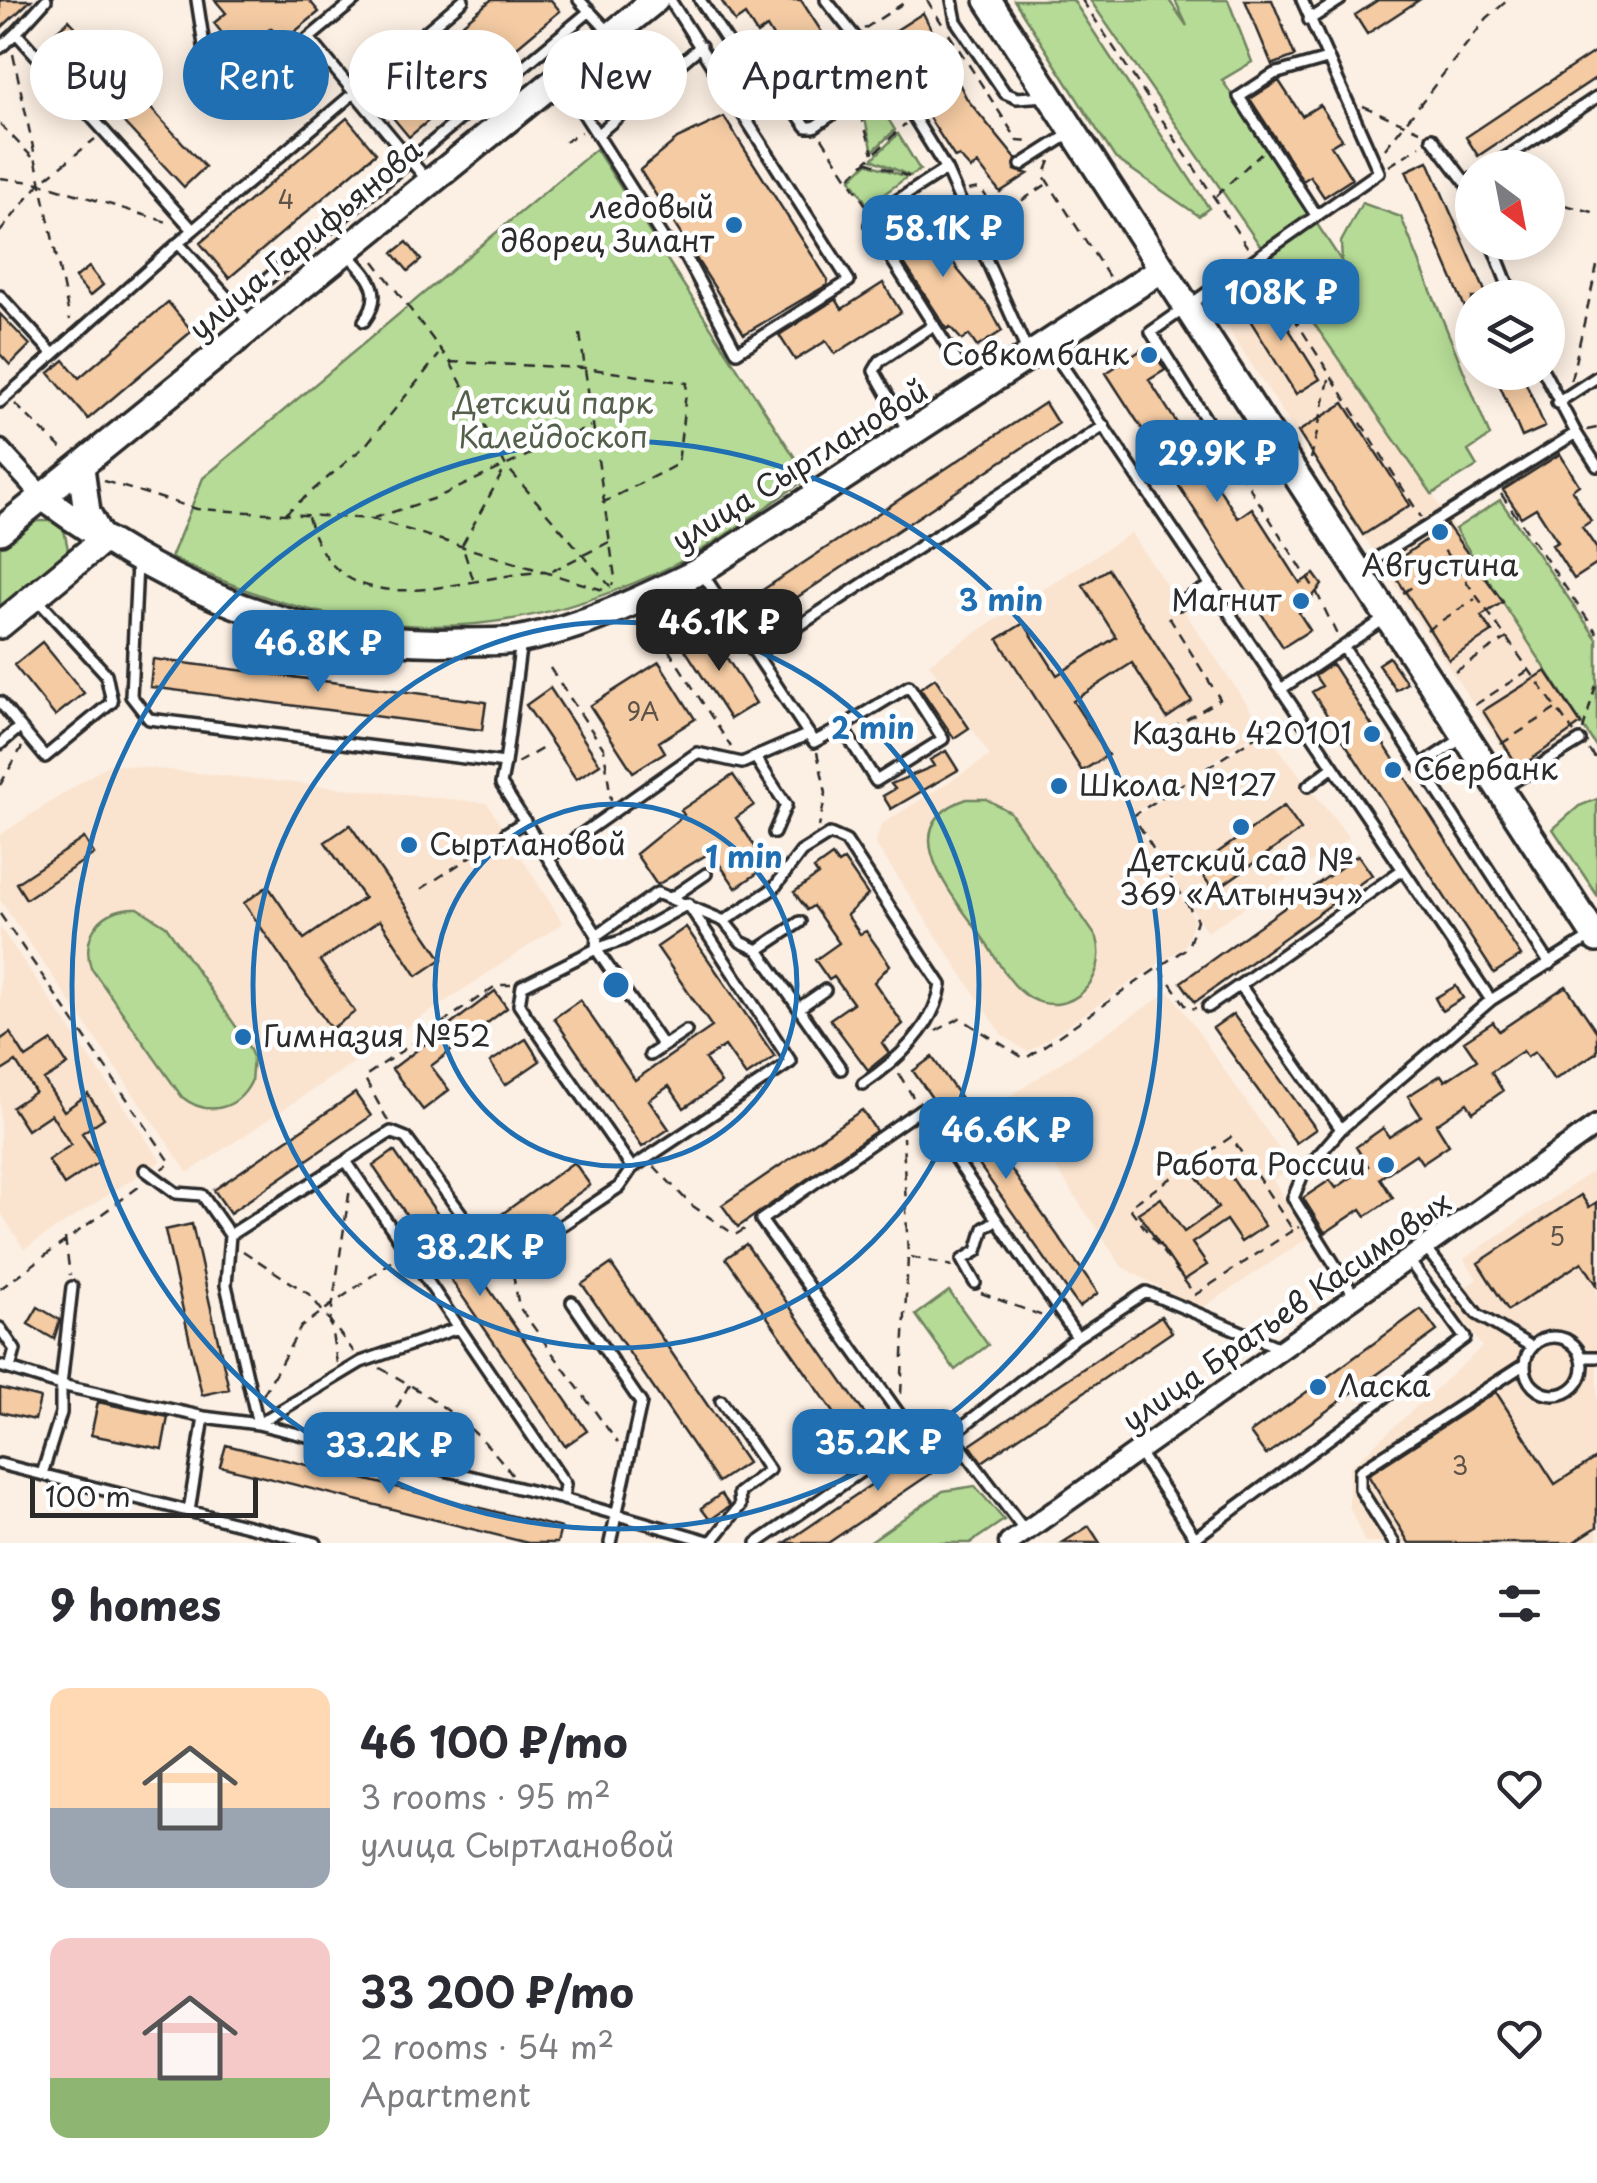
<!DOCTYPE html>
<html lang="en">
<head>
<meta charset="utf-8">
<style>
	body { margin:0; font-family:"Playpen Sans",sans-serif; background:#f7f7f7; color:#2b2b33; height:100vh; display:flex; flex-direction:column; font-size:38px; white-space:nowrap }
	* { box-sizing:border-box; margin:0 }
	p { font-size:32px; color:#7c7c81 }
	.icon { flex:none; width:55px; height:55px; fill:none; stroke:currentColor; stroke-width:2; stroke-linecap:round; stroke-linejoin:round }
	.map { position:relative; height:1543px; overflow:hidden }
	.side { display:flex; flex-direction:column; background:#fff; flex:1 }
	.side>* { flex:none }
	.guide { position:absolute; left:30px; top:30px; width:1000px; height:90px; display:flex; gap:20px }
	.needle { width:65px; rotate:148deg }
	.tools { position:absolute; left:1455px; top:150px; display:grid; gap:20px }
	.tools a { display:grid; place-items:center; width:110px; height:110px; border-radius:50%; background:#fff; box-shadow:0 5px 25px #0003; font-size:50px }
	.scale { position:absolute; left:30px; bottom:25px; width:228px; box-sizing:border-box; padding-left:10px; border:5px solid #2b2b2b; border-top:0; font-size:28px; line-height:35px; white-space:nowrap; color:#2b2b2b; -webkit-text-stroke:8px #fff; paint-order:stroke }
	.price { position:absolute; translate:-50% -85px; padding:0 22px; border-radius:20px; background:#1f6fb2; color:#fff; font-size:32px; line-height:65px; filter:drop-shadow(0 2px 5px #0008) }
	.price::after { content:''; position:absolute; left:50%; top:60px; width:30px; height:22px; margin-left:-15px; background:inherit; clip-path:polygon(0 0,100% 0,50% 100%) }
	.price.selected { background:#222; color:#fff }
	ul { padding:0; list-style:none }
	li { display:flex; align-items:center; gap:30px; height:250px; padding:0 50px }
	li span { display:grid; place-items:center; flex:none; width:280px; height:200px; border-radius:20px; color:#555 }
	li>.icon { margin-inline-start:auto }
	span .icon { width:120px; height:120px; fill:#fffc; stroke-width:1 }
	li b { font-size:42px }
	h2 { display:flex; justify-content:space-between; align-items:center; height:120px; padding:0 50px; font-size:42px }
	.tag { padding:0 35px; border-radius:45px; background:#fff; box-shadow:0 5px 25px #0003; font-size:35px; line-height:90px }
	.tag.selected { background:#1f6fb2; color:#fff }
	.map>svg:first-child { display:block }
</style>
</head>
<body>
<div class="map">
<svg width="1597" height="1543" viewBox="0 0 1597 1543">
	<rect width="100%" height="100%" fill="#fcefe3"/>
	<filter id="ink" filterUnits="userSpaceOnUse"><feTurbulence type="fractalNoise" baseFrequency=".01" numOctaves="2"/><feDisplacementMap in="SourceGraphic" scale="20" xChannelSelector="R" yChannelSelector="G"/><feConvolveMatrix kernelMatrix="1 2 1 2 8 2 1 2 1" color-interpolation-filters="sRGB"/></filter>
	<g filter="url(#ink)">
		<path fill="#fae4d0" d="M1275 263 1432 494 1581 724 1573 739 1519 774 1212 304Z
			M1131 533 1263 728 1130 816 1194 919 1185 946 1028 1052 1002 1035 875 843 882 824 990 756 929 663Z
			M1265 731 1349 838 1207 932 1135 817Z
			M109 764 487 803 563 923 188 1173 0 900V835Z
			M0 927 161 1161 24 1249 0 1211Z
			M1170 991 1292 1168 1273 1180 1308 1238 1201 1309 1122 1267 1009 1097Z
			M1597 1168V1543H1365L1349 1506V1468L1482 1347 1448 1299 1477 1279 1464 1259Z"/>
		<path fill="#b5db96" stroke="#708360" stroke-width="2.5" d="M1014 0H1073L1209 208 1199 216 1115 158Z
			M1090 0H1169L1187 26 1175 0H1228L1252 62 1222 80 1342 262 1341 242 1362 203 1401 217 1490 436 1468 451 1477 466 1432 494Z
			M876 99 895 130 873 151 862 108Z
			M898 134 920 170 910 176 872 159Z
			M596 149 808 478C766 506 725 539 680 562 500 652 350 644 171 558L203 478Z
			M867 163 907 177 868 206 851 179Z
			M1500 500 1597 639V748L1455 529Z
			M37 521H51L64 530 70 559 0 618V542L21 524Z
			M967 799H986L1010 812 1097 938C1109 978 1071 1020 1030 998 1009 986 996 957 982 937 956 899 888 825 967 799Z
			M1597 799V895L1553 829 1579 806Z
			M138 908 166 926 246 1041 253 1057 251 1082C237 1110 207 1117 182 1097L91 968C80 934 103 906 138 908Z
			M949 1291 988 1345 955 1370 916 1315Z
			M975 1486 1004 1520 970 1543H868L943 1491Z"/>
		<path fill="#f4cba3" stroke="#2b2b2b" stroke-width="2.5" d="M0 0H31L0 29Z
			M215 0H309L319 12 282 42 271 28 252 44 262 56 240 74 220 49 229 42 214 23 226 13Z
			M491 0H551L560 11 409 137 375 96Z
			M721 0H801L853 80 827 96 820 85 814 89 809 81 798 78 767 27 757 34 745 15 735 22Z
			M1245 0H1272L1295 56 1272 65Z
			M1378 0H1419L1367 34 1355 15Z
			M923 13 967 99 1016 159 1015 170 1028 174 1000 192 978 164 971 169 959 156 955 158 908 85 911 83 905 67 911 63 904 51 909 39 895 31Z
			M69 20 205 167 184 187 47 40Z
			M1597 50V77L1478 156 1466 137Z
			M1279 81 1302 116 1320 105 1342 139 1331 146 1352 179 1324 197 1310 176 1303 181 1250 99Z
			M724 117 828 280 827 285 744 334 640 170 677 139Z
			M347 118 376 153 229 278 200 243Z
			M1428 161 1488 298H1472V324L1406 171Z
			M920 206 958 270 989 307 1002 331 977 347 969 335 962 340 950 327 947 329 900 257 895 238 902 234 895 222Z
			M407 242 421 260 408 271 393 253Z
			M89 267 103 285 90 296 75 278Z
			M883 283 901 312 835 354 826 341 795 360 779 335 836 299 842 309Z
			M1267 294 1320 379 1296 394 1243 309Z
			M168 302 192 331 88 419 49 373 64 360 79 378Z
			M0 314 30 345 10 365 0 354Z
			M1149 345 1165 370 1149 380 1238 518 1252 508 1300 583 1314 574 1322 585 1299 613 1310 630 1283 647 1106 373Z
			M1494 372H1521L1545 427 1522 437Z
			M1045 403 1058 424 769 616 755 595Z
			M1344 403 1410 505 1363 535 1298 432Z
			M1560 454 1579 485 1572 490 1591 521 1582 527 1597 549V564L1574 579 1552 545 1558 542 1536 508 1521 517 1503 490Z
			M1447 525 1503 602 1481 616 1492 632 1449 660 1389 566Z
			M1108 569 1192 701 1167 718 1132 663 1073 701 1108 755 1082 771 998 639 1024 623 1057 675 1116 637 1083 585Z
			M708 629 756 703 730 719 682 645Z
			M42 642 84 693 55 716 14 665Z
			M1389 657 1407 683 1396 690 1378 664Z
			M153 659 486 702 482 730 150 687Z
			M659 662 695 719 659 742 665 752 633 772 590 706Z
			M1332 664 1521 956 1494 973 1312 692 1322 686 1315 676Z
			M1546 671 1581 724 1519 768 1483 711Z
			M935 678 969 728 954 738 920 688Z
			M550 688 600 764 576 779 526 705Z
			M946 751 958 770 891 809 883 796 895 789 891 784 934 766 930 760Z
			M733 775 754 805 736 818 768 866 736 888 711 852 657 885 636 854 684 815 681 810Z
			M1284 806 1301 830 1214 891 1197 867Z
			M350 825 442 959 417 976 380 920 320 961 355 1012 331 1029 244 903 268 886 304 939 364 898 325 842Z
			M84 838 94 854 26 899 16 883Z
			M1358 855 1372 875 1195 1002 1181 982Z
			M832 856 838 864 844 860 868 895 847 915 860 934 866 931 890 965 874 982 903 1024 882 1043 889 1053 868 1070 830 1019 853 1003 834 977 829 980 815 960 839 943 813 906 807 910 794 892 818 875 814 869Z
			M686 927 775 1057 746 1076 725 1046 705 1059 721 1083 684 1108 669 1086 649 1100 669 1129 642 1147 554 1018 580 1000 635 1080 712 1027 657 947Z
			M1456 986 1463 998 1442 1011 1435 998Z
			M1566 986 1597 1032V1052L1554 1080 1535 1052 1527 1057 1523 1051 1491 1072 1503 1091 1473 1112 1467 1103 1436 1124 1449 1145 1422 1163 1416 1154 1380 1178 1393 1198 1366 1216 1361 1209 1325 1233 1303 1198 1330 1180 1336 1188 1368 1166 1356 1147 1383 1128 1389 1137 1421 1116 1408 1096 1441 1075 1445 1081 1477 1060 1464 1041 1493 1022 1499 1031Z
			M495 991 507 1008 431 1066 449 1090 423 1110 392 1069Z
			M1233 1014 1316 1129 1296 1143 1213 1028Z
			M10 1033 26 1058 52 1041 68 1065 44 1080 64 1111 88 1094 104 1118 82 1133 100 1161 64 1185 48 1160 71 1145 51 1114 27 1130 12 1107 35 1092 16 1062 0 1072V1040Z
			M526 1039 540 1061 505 1085 490 1062Z
			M932 1057 1098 1293 1079 1307 913 1071Z
			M355 1093 371 1116 230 1213 214 1190Z
			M862 1110 876 1131 738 1227 722 1205Z
			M394 1151 587 1431 565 1446 373 1166Z
			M1218 1158 1265 1226 1241 1242 1226 1220 1192 1243 1207 1265 1184 1280 1138 1213 1161 1198 1184 1232 1218 1208 1195 1174Z
			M574 1162 590 1185 511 1242 495 1219Z
			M1581 1195 1589 1207 1597 1202V1285L1582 1262 1508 1310 1478 1263Z
			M192 1224 229 1389 202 1395 165 1230Z
			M746 1244 871 1423 851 1437 726 1258Z
			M611 1264 747 1463 718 1482 582 1284Z
			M38 1307 60 1320 54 1339 28 1324Z
			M1421 1309 1437 1331 1266 1455 1250 1433Z
			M1161 1316 1172 1332 982 1462 970 1445Z
			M0 1388 40 1398 35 1420 0 1412Z
			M1496 1392 1555 1484 1597 1457V1527L1572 1543H1409L1368 1475Z
			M98 1402 168 1417 162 1449 91 1435Z
			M943 1436 957 1456 828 1543H785Z
			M226 1445 561 1528 557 1543H528L220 1466Z
			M721 1494 730 1506 710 1520 701 1508Z
			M1089 1526 1100 1543H1062Z"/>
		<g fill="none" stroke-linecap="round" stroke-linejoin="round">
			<defs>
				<path id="lane" d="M197 0 208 71 233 101 355 0
					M579 0 609 32
					M700 0 735 53 760 48C777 75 787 102 807 127H814L887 77
					M826 0 897 90 946 169 1027 351
					M952 0 956 21 1005 93 1017 98 1047 96
					M1309 20 1340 0
					M16 33 46 0
					M309 38 427 180
					M0 48 16 33 193 230
					M872 58 901 40
					M573 97 663 238 686 257 737 352 849 281 670 0
					M598 134 701 46
					M1432 138 1466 183
					M1021 165 1071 133
					M1490 168 1597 97
					M946 169 873 216 870 225 956 360
					M1472 179 1466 183 1472 199
					M1316 215 1239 97 1274 74 1327 59
					M1491 242 1513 298
					M178 243 252 325
					M346 252C368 276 386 291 364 321
					M0 296 53 354
					M235 306 590 11
					M1049 346 1491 1000 1592 936
					M0 402 193 230 463 0
					M1557 403 1597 377
					M908 431 874 371 880 361 934 325
					M1576 433 1597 466
					M1279 453 1232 461 1151 332 1379 172 1302 0
					M137 563 131 696 149 719 505 763 521 641
					M1361 568 1576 433 1544 372
					M702 573 814 742 842 727 876 781 943 739 909 686 842 727
					M1179 604 1209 586
					M1344 648 1550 964
					M756 654 1104 426
					M1281 689 1387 617
					M0 702 20 727 0 744
					M20 727 45 757 112 702 106 674 36 598
					M755 757 786 805 774 833
					M505 763 501 784 597 935 596 949 522 986 519 1005 632 1168 619 1187 510 1260 484 1223 466 1220 406 1138 391 1132 230 1235 226 1285 258 1424 563 1499 715 1543
					M1420 766 1464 737
					M1308 786 1332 768
					M1503 788 1580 741
					M506 833 525 821
					M548 858 697 753 742 763 809 734
					M1402 870 1240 985 1341 1129 1491 1000
					M671 898 706 874
					M724 921 741 942 758 950 841 1069
					M597 935 657 893 724 921 774 888 801 852 830 834 846 841 941 985C935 1026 896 1062 863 1084
					M758 950 800 922
					M1208 1007 1240 985
					M799 1008 825 990
					M650 1055 686 1031
					M1341 1129 1304 1172 1293 1198 1355 1297
					M346 1161 565 1484 563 1499
					M632 1168 791 1062 688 904 623 940 596 949 663 1046
					M145 1170 176 1193 202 1195 230 1235
					M1425 1247 1477 1314 1532 1347
					M975 1283 962 1260 977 1251 984 1228 997 1220
					M72 1287 61 1385 204 1417
					M572 1302 641 1403 610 1543
					M0 1328 15 1350 10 1368
					M1525 1366a29 29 0 1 1 58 0a29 29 0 1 1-58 0Z
					M1581 1357H1597
					M0 1366 61 1385V1413L42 1474
					M953 1434 1077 1337
					M1138 1451 1195 1538 1465 1338 1408 1259
					M0 1464 316 1543
					M189 1511 204 1417 258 1424 361 1362 458 1328
					M1025 1531 939 1418 914 1435 761 1220 921 1109 1077 1337 1146 1292 1280 1348
					M713 1540 740 1506 739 1493 769 1470 721 1401
					M757 1543 914 1435
					M1394 1543 1360 1489V1471L1525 1364"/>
				<path id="street" d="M0 450 44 498
					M1009 1543 1597 1125"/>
				<path id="secondary" d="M988 0 1597 939
					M81 468 87 512 100 537
					M44 498C170 590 304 648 461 642 481 641 503 643 522 639 585 627 644 598 700 571L1162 269
					M0 531 655 0
					M0 625 102 541"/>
			</defs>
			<use href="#lane" stroke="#2b2b2b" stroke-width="16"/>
			<use href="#street" stroke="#2b2b2b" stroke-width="25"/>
			<use href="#secondary" stroke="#2b2b2b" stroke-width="32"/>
			<path stroke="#2b2b2b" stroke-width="2.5" stroke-dasharray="10 8" stroke-linecap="butt" d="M927 0 944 27
				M1082 0 1248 248
				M864 29 908 0
				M949 34 1018 141 1031 142
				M13 54 70 320
				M1363 106 1420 131
				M860 113 873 153
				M0 124 34 159
				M822 138 867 207
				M565 142 581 132
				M1385 149 1487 18 1508 0
				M866 161 910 177
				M1050 161 1044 176 1109 277
				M1389 166 1420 146
				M850 177 905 124
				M0 178 40 183 167 222
				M968 190 980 188 1000 215 1047 184
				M1216 196 1261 153
				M1548 201 1597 213
				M0 232 40 183 95 139
				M374 261 450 362 506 466 610 586
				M1264 271 1421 517
				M580 334 615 578 612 585
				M450 362 585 368 687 383 678 464 602 503
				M1571 380 1597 266
				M15 404 63 450
				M1587 430 1597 428
				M1311 459 1330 375
				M1239 471 1316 591 1337 635
				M104 481 197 509 373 519 603 590 611 587
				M1501 494 1597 633
				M285 514 365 446 439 355
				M308 517C340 637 460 574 545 572
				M374 518 436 498 591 426
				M1434 536 1574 733
				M552 571 609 542
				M473 579 462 545 504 470
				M1403 593 1450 562
				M1427 630 1475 599
				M659 635 731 747
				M550 668 604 749 611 800
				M1455 672 1507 638
				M1475 705 1529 670
				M1583 730 1597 681
				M1155 738 1220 699 1167 614 1170 611
				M1501 744 1557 708
				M1589 750 1597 760
				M817 752 826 793 819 827
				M517 763 545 747
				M0 785 22 747
				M421 889 495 841
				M0 914 171 1163 162 1169
				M1160 968 1188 1009 1196 1008
				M936 1031 960 1018 1025 1059 1188 947 1197 920 1133 816 1284 718
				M899 1074 913 1097
				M388 1121 364 1077 497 985H511
				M654 1166 690 1204 735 1235 748 1227
				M1293 1230 1195 1295 1129 1207 1231 1137 1293 1230 1299 1227
				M65 1238 70 1275
				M243 1251 310 1295 354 1352
				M911 1257 952 1266
				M513 1274 519 1307 618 1443
				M0 1289 144 1183
				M981 1293 1048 1318
				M337 1363 330 1322 350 1188
				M380 1368C430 1395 480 1429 512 1475
				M901 1394 908 1257 903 1137
				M263 1395 301 1327 398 1257
				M379 1440 409 1385
				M435 1457 457 1421"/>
			<use href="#lane" stroke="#fff" stroke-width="9"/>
			<use href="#street" stroke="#fff" stroke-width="18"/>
			<use href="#secondary" stroke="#fff" stroke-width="25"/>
		</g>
	</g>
	<g fill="none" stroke="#1f6fb2" stroke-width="5">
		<circle cx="616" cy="985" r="181"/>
		<circle cx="616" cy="985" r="363"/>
		<circle cx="616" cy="985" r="544"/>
	</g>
	<g fill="#1f6fb2" stroke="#fff" stroke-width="4">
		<circle cx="734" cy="225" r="10"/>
		<circle cx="1149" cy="355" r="10"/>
		<circle cx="1440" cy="532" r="10"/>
		<circle cx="1301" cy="601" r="10"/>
		<circle cx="1372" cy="734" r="10"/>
		<circle cx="1393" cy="770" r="10"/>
		<circle cx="1059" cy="786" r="10"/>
		<circle cx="1241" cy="827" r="10"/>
		<circle cx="409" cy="845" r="10"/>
		<circle cx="243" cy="1037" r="10"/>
		<circle cx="1386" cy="1165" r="10"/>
		<circle cx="1318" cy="1387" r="10"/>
	</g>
	<g text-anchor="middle" stroke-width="9" stroke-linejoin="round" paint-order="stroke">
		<g font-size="25" fill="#5d5349">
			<text x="286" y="209">4</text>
			<text x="643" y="721">9А</text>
			<text x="1557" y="1246">5</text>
			<text x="1460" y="1475">3</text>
		</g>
		<g font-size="30" fill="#2b2b2b" stroke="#fff" text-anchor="end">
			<text x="714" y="218">ледовый<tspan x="714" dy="34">дворец Зилант</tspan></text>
			<text x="1129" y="365">Совкомбанк</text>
			<text x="1440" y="576" text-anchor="middle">Августина</text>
			<text x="1281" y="611">Магнит</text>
			<text x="1352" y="744">Казань 420101</text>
			<text x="1413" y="780" text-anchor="start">Сбербанк</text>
			<text x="1079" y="796" text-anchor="start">Школа №127</text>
			<text x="429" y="855" text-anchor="start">Сыртлановой</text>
			<text x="1241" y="871" text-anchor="middle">Детский сад №<tspan x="1241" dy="34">369 «Алтынчэч»</tspan></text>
			<text x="263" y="1047" text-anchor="start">Гимназия №52</text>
			<text x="1366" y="1175">Работа России</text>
			<text x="1338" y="1397" text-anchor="start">Ласка</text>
		</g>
		<g font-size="30" fill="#2b2b2b" stroke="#fff">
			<text transform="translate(306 240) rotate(-40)" y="10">улица Гарифьянова</text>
			<text transform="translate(800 466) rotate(-32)" y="10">улица Сыртлановой</text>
			<text transform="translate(1287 1312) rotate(-35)" y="10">улица Братьев Касимовых</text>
		</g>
		<g font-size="30" fill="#54604b" stroke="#fff">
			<text x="553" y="414">Детский парк<tspan x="553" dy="34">Калейдоскоп</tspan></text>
		</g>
	</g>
	<circle cx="616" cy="985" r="15" fill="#1f6fb2" stroke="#fff" stroke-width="5"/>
	<g font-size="30" text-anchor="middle" font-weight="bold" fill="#1f6fb2" stroke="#fff" stroke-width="9" stroke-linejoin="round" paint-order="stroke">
		<text x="1001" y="611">3 min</text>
		<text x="873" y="739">2 min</text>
		<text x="744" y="868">1 min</text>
	</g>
</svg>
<div class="tools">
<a><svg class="needle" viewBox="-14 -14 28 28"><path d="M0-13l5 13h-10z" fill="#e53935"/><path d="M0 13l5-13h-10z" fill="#7c7c81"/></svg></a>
<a><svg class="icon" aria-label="layers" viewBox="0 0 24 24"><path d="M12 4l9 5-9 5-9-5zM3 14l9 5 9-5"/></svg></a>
</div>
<div class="scale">100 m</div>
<b class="price" style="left:943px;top:280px">58.1K ₽</b>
<b class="price" style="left:1281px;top:344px">108K ₽</b>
<b class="price" style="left:1217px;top:505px">29.9K ₽</b>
<b class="price selected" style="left:719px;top:674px">46.1K ₽</b>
<b class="price" style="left:318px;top:695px">46.8K ₽</b>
<b class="price" style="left:1006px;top:1182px">46.6K ₽</b>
<b class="price" style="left:480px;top:1299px">38.2K ₽</b>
<b class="price" style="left:878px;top:1494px">35.2K ₽</b>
<b class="price" style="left:389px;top:1497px">33.2K ₽</b>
<div class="guide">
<a class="tag">Buy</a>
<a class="tag selected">Rent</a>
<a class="tag">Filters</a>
<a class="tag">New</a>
<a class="tag">Apartment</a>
</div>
</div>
<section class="side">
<h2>9 homes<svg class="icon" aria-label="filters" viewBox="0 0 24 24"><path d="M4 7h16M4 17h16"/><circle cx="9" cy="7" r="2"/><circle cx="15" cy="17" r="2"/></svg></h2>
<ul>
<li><span style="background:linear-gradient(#ffd9b3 60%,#9aa5b1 0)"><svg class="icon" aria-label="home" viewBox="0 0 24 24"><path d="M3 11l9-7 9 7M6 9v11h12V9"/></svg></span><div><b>46 100 ₽/mo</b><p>3 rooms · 95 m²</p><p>улица Сыртлановой</p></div><svg class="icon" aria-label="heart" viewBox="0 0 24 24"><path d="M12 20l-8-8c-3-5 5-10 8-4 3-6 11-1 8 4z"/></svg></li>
<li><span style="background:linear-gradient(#f6c9c9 70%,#8fb573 0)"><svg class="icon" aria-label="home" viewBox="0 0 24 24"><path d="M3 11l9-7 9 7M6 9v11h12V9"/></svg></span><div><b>33 200 ₽/mo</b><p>2 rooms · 54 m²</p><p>Apartment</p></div><svg class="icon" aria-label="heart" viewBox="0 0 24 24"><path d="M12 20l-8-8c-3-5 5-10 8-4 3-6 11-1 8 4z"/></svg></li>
</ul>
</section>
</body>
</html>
